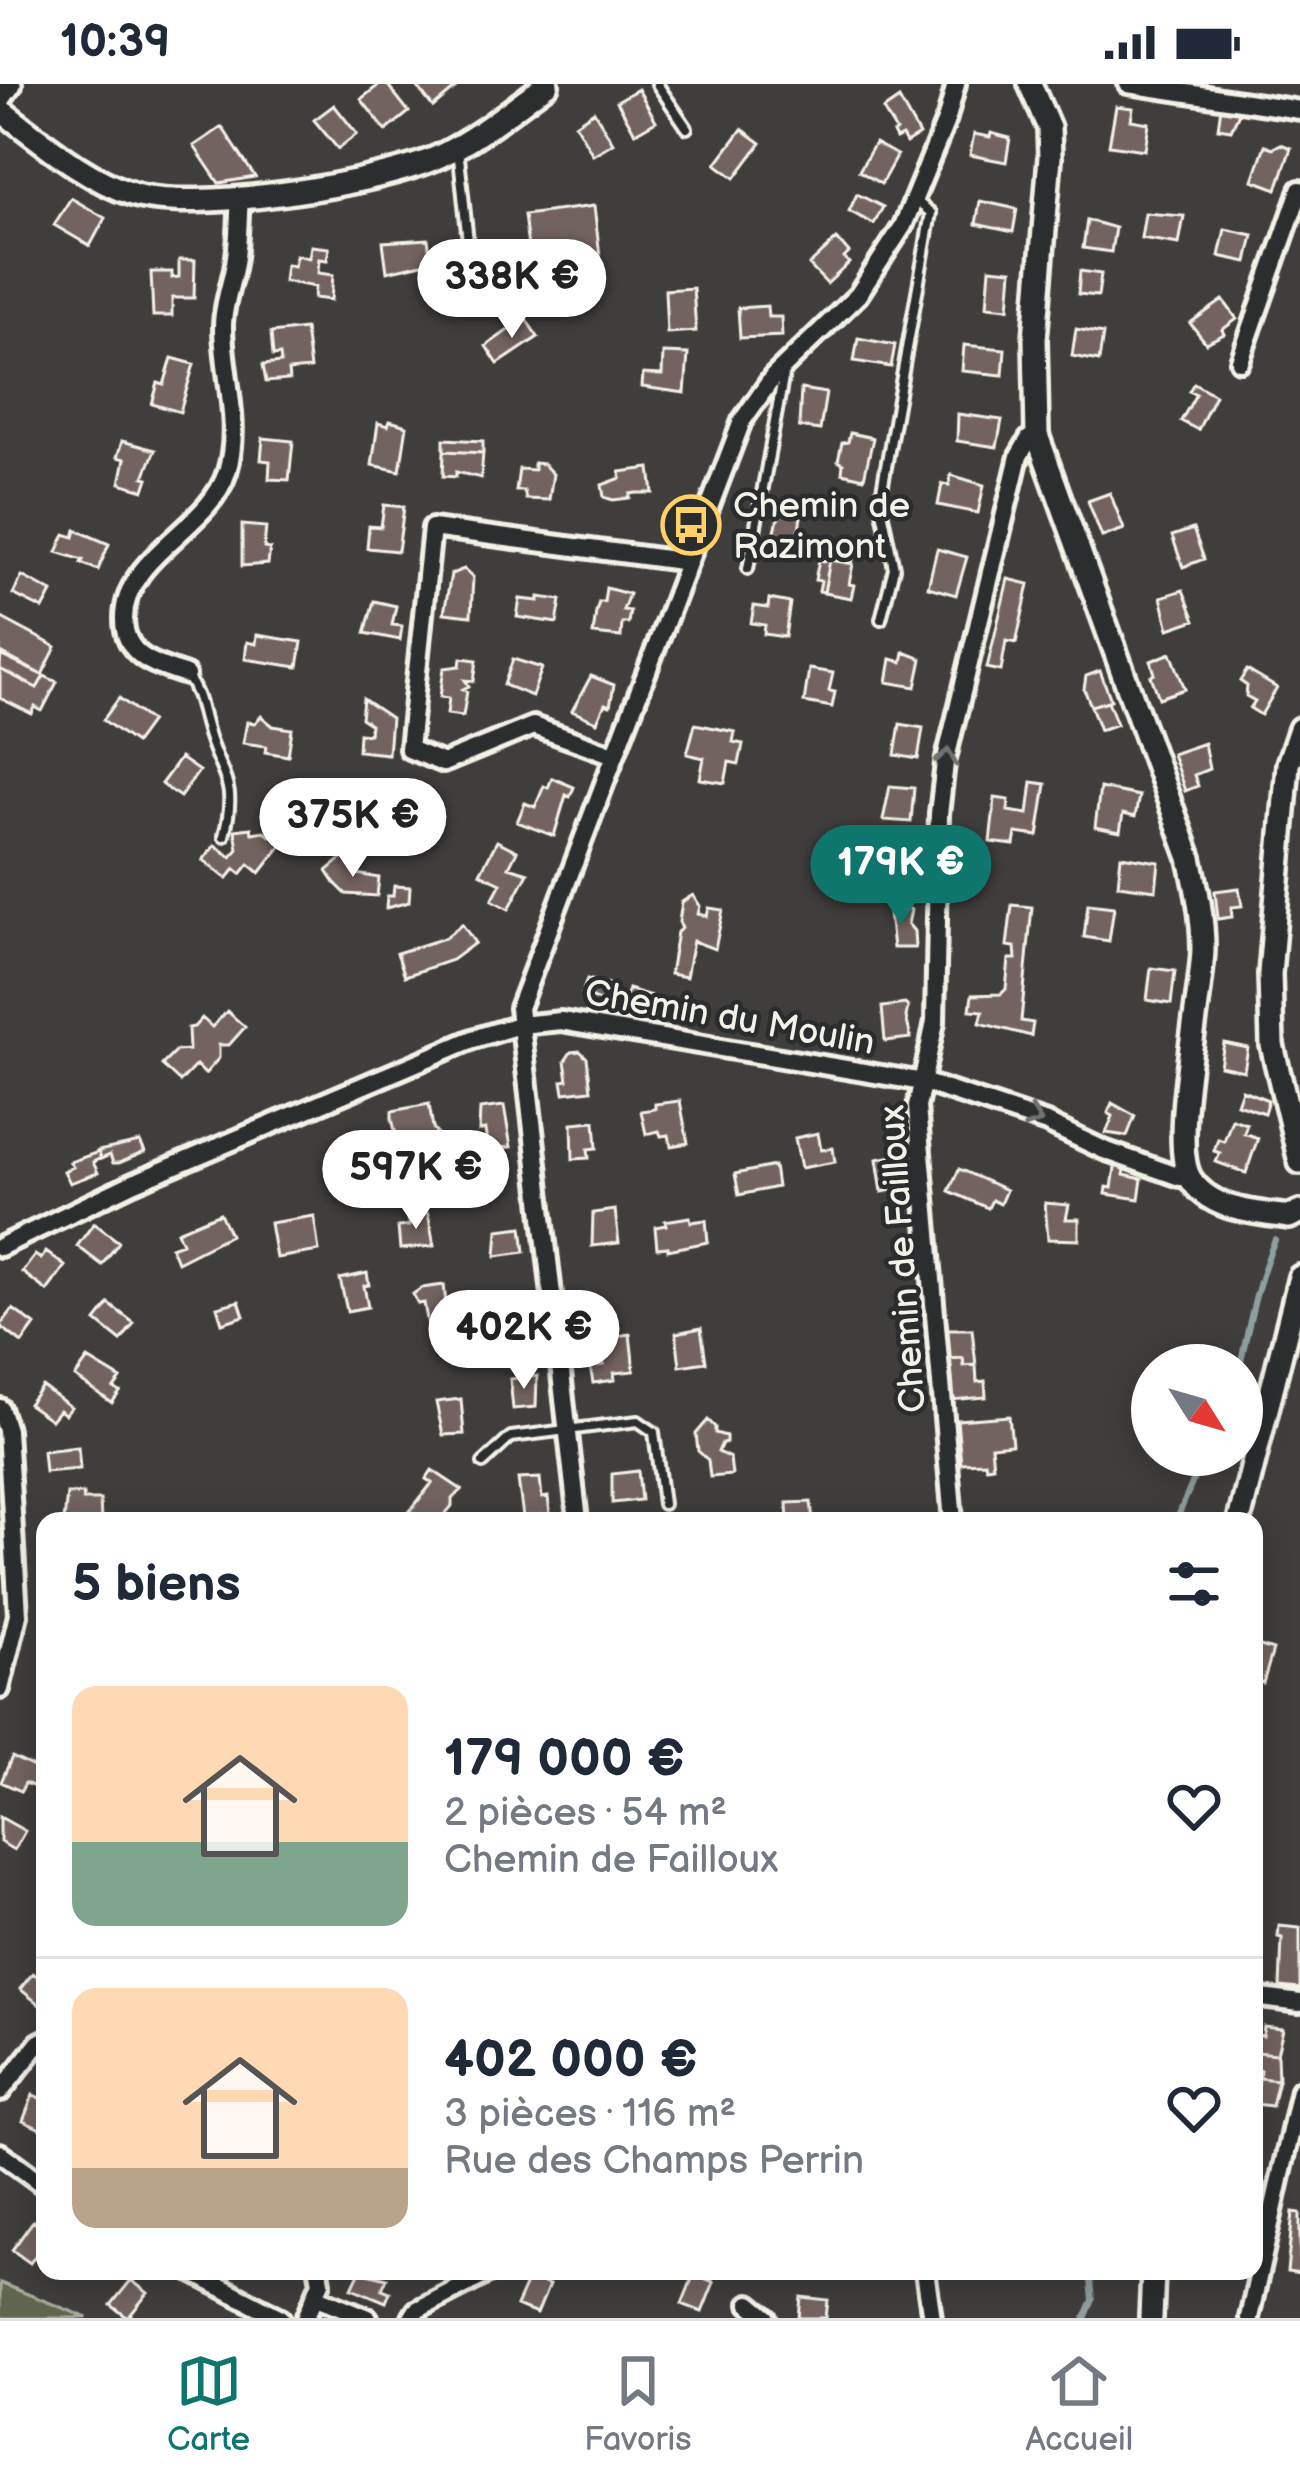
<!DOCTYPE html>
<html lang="fr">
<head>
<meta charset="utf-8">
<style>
	body { margin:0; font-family:"Balsamiq Sans",sans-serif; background:#f2f2f3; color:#1f2937; height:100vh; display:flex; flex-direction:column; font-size:45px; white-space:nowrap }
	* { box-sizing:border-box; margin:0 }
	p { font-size:39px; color:#747a83 }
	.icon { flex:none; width:66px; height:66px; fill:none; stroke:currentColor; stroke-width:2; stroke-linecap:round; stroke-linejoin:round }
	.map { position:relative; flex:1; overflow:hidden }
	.drawer { position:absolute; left:36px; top:1428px; width:1227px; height:768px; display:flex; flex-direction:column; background:#fff; border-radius:24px; box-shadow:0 6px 30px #0003 }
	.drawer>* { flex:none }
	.needle { width:78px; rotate:127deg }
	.buttons { position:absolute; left:1131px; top:1260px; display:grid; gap:24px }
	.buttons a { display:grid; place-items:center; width:132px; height:132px; border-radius:50%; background:#fff; box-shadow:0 6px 30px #0003; font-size:60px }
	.price { position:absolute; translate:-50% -102px; padding:0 27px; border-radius:42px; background:#fff; color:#222; font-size:39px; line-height:78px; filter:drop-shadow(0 3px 6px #0008) }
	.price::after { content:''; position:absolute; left:50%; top:72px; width:36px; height:27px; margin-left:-18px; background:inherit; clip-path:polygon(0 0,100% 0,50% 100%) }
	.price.selected { background:#0f766e; color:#fff }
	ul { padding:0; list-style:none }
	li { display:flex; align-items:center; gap:36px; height:300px; padding:0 36px }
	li+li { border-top:3px solid #e0e1e3 }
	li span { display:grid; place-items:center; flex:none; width:336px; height:240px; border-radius:24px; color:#555 }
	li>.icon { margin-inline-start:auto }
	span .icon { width:144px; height:144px; fill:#fffc; stroke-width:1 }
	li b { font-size:51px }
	h2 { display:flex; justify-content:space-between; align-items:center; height:144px; padding:0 36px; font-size:51px }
	.status { display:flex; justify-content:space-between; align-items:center; height:84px; padding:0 60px; background:#fff; direction:ltr }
	.status svg { height:33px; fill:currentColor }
	.dock { display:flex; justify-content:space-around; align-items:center; height:168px; border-top:3px solid #e0e1e3; background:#fff; font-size:33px; color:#747a83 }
	.dock a { display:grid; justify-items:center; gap:6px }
	.dock .selected { color:#0f766e }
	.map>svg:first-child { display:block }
</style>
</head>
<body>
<div class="status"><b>10:39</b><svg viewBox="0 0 49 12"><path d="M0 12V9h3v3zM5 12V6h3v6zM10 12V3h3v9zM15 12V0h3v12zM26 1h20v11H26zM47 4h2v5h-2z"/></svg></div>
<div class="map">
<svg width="1300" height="2234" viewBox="0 0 1300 2234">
	<rect width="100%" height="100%" fill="#403e3d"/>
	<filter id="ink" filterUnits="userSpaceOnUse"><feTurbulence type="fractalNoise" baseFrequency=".00833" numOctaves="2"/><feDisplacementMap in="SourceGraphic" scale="24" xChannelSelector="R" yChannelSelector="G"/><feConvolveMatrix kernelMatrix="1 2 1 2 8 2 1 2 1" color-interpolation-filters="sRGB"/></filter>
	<g filter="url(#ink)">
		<path fill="#5f664d" stroke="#aaac9a" stroke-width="3" d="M0 2199 88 2234H0Z"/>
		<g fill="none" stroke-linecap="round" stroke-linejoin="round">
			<path stroke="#8f9ea0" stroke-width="6" d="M1240 1281C1250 1238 1257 1197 1275 1156
				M1176 1437 1204 1371
				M1085 2234 1093 2216 1090 2187"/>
		</g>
		<path fill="#726461" stroke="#f4f1e8" stroke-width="3" d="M380 0H387L409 28 386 47 361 15Z
			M423 0H461L433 23 418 4Z
			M638 5 656 37 635 49 617 17Z
			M899 15 919 51 906 59 902 52 896 55 893 49 896 47 883 26Z
			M334 21 357 50 338 65 314 36Z
			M1116 22 1133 24 1131 36 1149 39 1145 66 1109 61Z
			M1221 23 1241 25 1231 46 1218 44Z
			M594 27 613 59 593 71 575 40Z
			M222 43 255 93 219 99 194 62Z
			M742 45 761 59 735 94 716 80Z
			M991 49 1010 54 1006 78 970 71 974 50 990 53Z
			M875 59 897 71 881 100 859 87Z
			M1281 60 1291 64 1277 105 1253 96 1265 61 1273 64Z
			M857 110 883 123 874 140 849 127Z
			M71 114 105 134 90 162 54 141Z
			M980 117 1017 125 1013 148 976 140Z
			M594 122 600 172 577 175 578 181 560 183V176L530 180 524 131Z
			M1145 129 1184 132 1179 160 1141 154Z
			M1087 136 1115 144 1111 168 1083 164Z
			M1225 145 1253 151 1247 178 1219 172Z
			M428 155 431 178 387 188 383 158Z
			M837 155 849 169 844 174 849 179 827 200 809 181Z
			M311 162 329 164 327 176 319 175 318 189 333 191 331 216 314 214 315 203 284 197 286 181 294 182 296 171 309 174Z
			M179 176H195L194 214H172V232H153L151 188H172V194L179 193Z
			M990 184 1012 186 1009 224 987 222Z
			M1080 187 1101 190 1098 212 1078 210Z
			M693 204 696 247 667 249 665 206Z
			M1223 216 1237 235 1222 246 1224 250 1206 259 1190 239Z
			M767 222 768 233H781L782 252 740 254 738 224Z
			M525 234 538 253 498 280 486 262Z
			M305 245 310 285 288 287 289 296 266 298 263 281 281 279 280 271 273 272 271 249Z
			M1076 245 1103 250 1099 277 1072 272Z
			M858 254 895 261 891 283 854 277Z
			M964 261 1005 265 1003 291 962 287Z
			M663 269 688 270 685 309 642 303 643 290 662 291Z
			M172 274 194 280 180 328 152 320 158 299 164 301Z
			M1194 299 1215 311 1198 346 1181 337 1196 310 1189 307Z
			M801 305 826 309 820 346 799 343Z
			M958 330 1002 336 997 363 957 357Z
			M390 337 407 342 400 387 372 381 378 339 388 342Z
			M850 349 873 354 864 394 842 389 843 380 838 377 842 359 848 358Z
			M263 354 293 357 289 396 269 395 270 377 261 376Z
			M444 355 483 357V369L444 367Z
			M122 357 155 366 144 393 148 394 144 406 120 399 125 375 117 373Z
			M444 367 483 369 481 394 456 388V393L443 392Z
			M534 379 543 380 553 390 549 416 526 415 524 407H516L519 385 534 386Z
			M650 384 653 409H636L630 410V414L613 416 604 413 602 401 621 394 620 388Z
			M951 391 984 401 978 429 938 421 942 400 949 401Z
			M1110 409 1124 445 1102 453 1088 417Z
			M384 421 404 423 398 467 367 464 369 442 381 443Z
			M781 424 802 427 796 462 772 458Z
			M242 441 266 443 264 464 270 465 268 480 242 482Z
			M1193 445 1204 475 1183 483 1172 452Z
			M76 446 109 460 98 486 81 479 83 476 57 468 65 450 74 453Z
			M937 465 967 473 956 511 928 503Z
			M827 470 853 475 852 479 830 476 824 508 819 507 821 497 815 496 819 476 825 477Z
			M830 476 853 480 849 500 854 501 851 514 824 509Z
			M464 485 473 493 471 532 444 529 451 490Z
			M22 492 52 508 43 525 13 510Z
			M1008 495 1029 500 1016 559 1006 557 1001 587 987 584Z
			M606 504 629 510 623 526 630 527 628 539H622L621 553 593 550 596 528 599 518H604Z
			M1183 506 1195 536 1169 545 1161 513Z
			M539 513 561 516 557 539 517 533 520 515 539 517Z
			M769 515 790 519 785 553 764 550 765 541 751 539 754 522 768 524Z
			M374 517 396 522 392 541 402 542 400 556 365 549Z
			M0 533 56 563 42 591 0 571Z
			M257 551 302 558 298 583 245 575 247 558 256 560Z
			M904 568 922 575 916 603 887 598 891 575 902 578Z
			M1 569 44 592 37 604 0 585Z
			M1171 569 1185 605 1159 614 1151 592 1155 590 1151 577Z
			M461 574 477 576 474 597 465 596 469 602 463 605 467 607 463 632 447 630 449 614 440 613 444 584 460 582Z
			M513 575 542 584 532 612 504 601Z
			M0 585 37 604 44 592 57 598 42 627 35 623 32 630 0 614Z
			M809 585 833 589 829 607 835 608 832 623 804 618Z
			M1247 586 1277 604 1261 631 1250 624 1255 617 1246 612 1247 602 1240 597Z
			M1100 587 1111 616 1091 622 1084 605 1086 592Z
			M591 592 614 601 610 622 605 620 597 638 572 627Z
			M119 614 151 637 135 659 103 636Z
			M363 615 391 634 388 670 358 667 359 649 369 650 370 640 361 634Z
			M1108 617 1117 640 1100 646 1091 622Z
			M261 632 273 642 292 645 288 672 265 668 266 662 243 659 247 638 255 639Z
			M695 640 735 648 733 658 743 660 739 680 729 678 725 699 700 695 704 674 687 670Z
			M900 640 923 644 918 675 895 671Z
			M1204 659 1209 685 1194 691 1198 702 1185 707 1172 670Z
			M180 674 199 687 180 713 161 700Z
			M342 694 368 700 371 743 349 746 345 718 340 717Z
			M552 694 574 703 570 713 566 711 554 752 517 738 525 719 535 723 544 702 548 704Z
			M1032 698 1046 700 1038 752 1016 749 1014 761 990 758 995 714 1009 716 1008 727 1028 730Z
			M890 702 914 704 911 738 883 736Z
			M1100 704 1139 712 1135 733 1123 730 1120 748 1095 743Z
			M251 744 252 749 264 747 270 752 275 747 286 756 260 789 249 780 241 790 235 785 227 795 203 776 215 761 231 773 238 765 235 746Z
			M497 757 517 767 509 783 528 789 509 825 492 816 501 799 480 789Z
			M345 772 357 790 379 794 377 812 346 810 335 799 327 787Z
			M1121 772 1159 778 1156 806 1118 801Z
			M394 802 410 803 409 818 386 824 387 812H393Z
			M1239 804 1242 822 1231 823 1232 833 1218 835 1215 807Z
			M693 811 700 822 698 830 707 832 709 824 723 826 715 865 693 857 686 893 670 890 677 848 682 844 679 838 682 818Z
			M904 820 911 826 908 840 914 847 915 864H893L888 821Z
			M1088 820 1114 823 1109 857 1084 853Z
			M1012 821 1032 823 1021 937 1033 939 1031 952 980 939 983 927 970 926 972 911 1001 910 1006 905 1009 875H1016L1015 863 1007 862Z
			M462 840 475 859 452 876 405 892 397 869 445 854Z
			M1151 884 1175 887 1171 920 1147 916Z
			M587 895 611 901 609 907 617 909 613 923 582 910Z
			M628 905 651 912 646 931 613 923 617 909 626 912Z
			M905 920 908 923 906 933 911 954 885 957 882 923Z
			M227 927 245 943 229 961H219V974L205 990 196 981 180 998 162 981 176 967 189 966 188 944 194 943 202 934 212 943Z
			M1224 959 1248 964 1244 987 1220 982Z
			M580 967 587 974 591 1006 564 1009 562 997 568 996 565 977 571 968Z
			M1242 1006 1268 1016 1264 1029 1237 1020Z
			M680 1017 688 1059 671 1062 669 1051 661 1052 659 1047 646 1050 641 1027 655 1025V1020Z
			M1112 1019 1135 1032 1127 1052 1106 1049 1113 1032 1108 1029Z
			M429 1020 433 1044 450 1070 433 1085 411 1052 397 1054 392 1035V1027Z
			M504 1022 511 1063 488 1065 485 1046 479 1047 480 1025Z
			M1232 1035 1247 1040 1244 1049 1258 1054 1246 1089 1216 1078 1220 1069 1214 1067 1218 1055 1224 1057Z
			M595 1037 597 1064 588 1065 589 1074 573 1075 572 1039Z
			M818 1049 821 1066 833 1064 835 1078 801 1084 795 1054Z
			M140 1058 145 1068 119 1079H113L110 1071 101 1075 98 1067Z
			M98 1068 101 1074 93 1078 98 1089 70 1099 64 1087 73 1083 70 1078Z
			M899 1071 904 1104 882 1108 877 1075Z
			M1116 1077 1126 1080 1124 1091 1142 1095 1139 1115 1106 1110 1107 1103 1112 1104Z
			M774 1082 777 1103 739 1111 735 1090Z
			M959 1085 1006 1106 1000 1120 992 1116 988 1124 949 1107Z
			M1045 1119 1069 1121 1066 1135H1079V1156L1048 1155Z
			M615 1126 619 1159 592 1162 593 1129Z
			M220 1129 230 1151 177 1178 171 1163 182 1159 177 1147Z
			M428 1129 434 1162 400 1165 398 1143 409 1142 408 1130Z
			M314 1132 319 1167 276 1174 270 1139Z
			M690 1133 691 1138 706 1136 708 1158 668 1166V1163L657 1164 655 1143 666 1141 665 1137Z
			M94 1139 119 1158 102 1181 77 1162Z
			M522 1143 525 1168 496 1172 498 1146Z
			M46 1168 65 1182 47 1207 22 1188 35 1171 41 1175Z
			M367 1189 369 1201 364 1202 368 1223 347 1227 340 1195Z
			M444 1201 448 1237 437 1238 435 1246 429 1247 424 1219 418 1220 413 1210 422 1204Z
			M239 1217 244 1232 222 1239 217 1223Z
			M513 1218 522 1219 523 1232 515 1233 523 1256 491 1258 489 1240H484L483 1228 488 1227 487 1221Z
			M109 1220 134 1239 121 1257 96 1237Z
			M13 1225 35 1241 22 1259 0 1242Z
			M701 1244 706 1278 680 1282 676 1249Z
			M945 1245H972L976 1281 964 1282 963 1274 948 1275Z
			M630 1250 634 1287 614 1289 615 1296 593 1299 590 1282 604 1281 598 1255Z
			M963 1274 964 1282 976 1281 977 1298 985 1297 986 1313 951 1316 948 1275Z
			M88 1275 121 1295 114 1304 120 1308 112 1319 75 1293Z
			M537 1292 536 1323 513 1325 510 1295Z
			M42 1302 71 1323 65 1330 59 1326 51 1336 28 1320Z
			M461 1315 464 1350 443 1351 436 1318Z
			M1009 1332 1012 1360 991 1362 993 1382 986 1383 985 1378 961 1379 957 1336Z
			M708 1336 715 1343V1349L726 1352V1359H722L718 1368 730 1374 732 1391 710 1393 708 1376 698 1367 696 1350Z
			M78 1363 80 1385 45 1388 43 1367Z
			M432 1386 462 1406 452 1415V1422L439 1437H424L410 1427 432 1399 426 1395Z
			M638 1387 641 1416 612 1419V1390Z
			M540 1394 542 1414 548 1413 550 1430 523 1433 518 1395Z
			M67 1410H83V1416H100L101 1437H64Z
			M811 1418 813 1437H788L787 1419Z
			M1254 1560 1273 1566 1263 1599 1254 1596Z
			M12 1673 42 1687 35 1703 25 1699 21 1707 1 1698Z
			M0 1733 25 1747 14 1766 0 1758Z
			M1279 1842 1300 1844V1905L1280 1903 1282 1854 1278 1853Z
			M33 1889 45 1898V1925L20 1905Z
			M1264 1943 1283 1945 1277 1970 1255 1968 1256 1951 1263 1952Z
			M1255 1968 1277 1970 1278 1996 1259 1994 1260 1986 1254 1985Z
			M1259 1994 1278 1996 1272 2022 1254 2020V2002H1258Z
			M33 2011 45 2016 43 2046 23 2037Z
			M1293 2128 1300 2129V2190L1287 2188Z
			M33 2137 45 2146V2158L30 2179 12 2166Z
			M360 2187 387 2194 382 2205 390 2208 386 2218 352 2204Z
			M694 2190 714 2198 702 2228 682 2220Z
			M529 2193 549 2201 537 2230 516 2222Z
			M131 2196 148 2209 128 2234 111 2221Z
			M801 2213 828 2216 826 2234H799Z"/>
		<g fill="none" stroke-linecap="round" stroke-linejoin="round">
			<defs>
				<path id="lane" d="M657 0 687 44
					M458 64 474 214
					M748 485 784 289
					M881 535 894 484 880 417 931 129 915 116
					M186 591C200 610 200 622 206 643 219 694 239 693 224 752
					M483 1379 511 1353 638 1337 654 1348 663 1420"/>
				<path id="street" d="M1128 0 1300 26
					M1240 277 1300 106
					M186 591C156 581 124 573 124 535 124 471 209 445 227 388 242 340 223 290 223 242 223 221 232 199 235 179 239 158 238 136 240 115
					M614 671 533 642 443 679 409 665 432 444 688 478
					M0 1163 131 1100 473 955 519 941 561 937 923 998 1047 1039 1104 1066 1180 1093 1189 1092
					M0 1324 7 1346 18 1531 0 1605
					M578 1437 519 924 742 337 773 293 858 211 903 142 947 34 956 0
					M953 1437 917 1023 935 938 939 730 945 679 1019 372 1029 355 1037 351
					M1254 1913 1300 1919
					M0 2008 39 1959 45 1956
					M0 2069 45 2102
					M190 2187 281 2234
					M925 2187 932 2234
					M315 2212 368 2234
					M750 2220 767 2234
					M306 2234 321 2198 319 2187
					M412 2234 417 2226 492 2187
					M1249 2234 1300 2006"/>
				<path id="secondary" d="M1030 0 1049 44 1050 73 1035 255 1037 351 1190 774C1197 805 1203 833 1203 865 1202 914 1169 1058 1190 1094 1210 1127 1255 1128 1289 1133L1300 1128
					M0 14 10 0
					M0 26C41 56 83 94 132 110 193 130 381 100 440 72 478 54 512 25 547 0
					M1300 645 1288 680 1270 890 1272 961 1300 1078
					M1239 1437 1300 1193
					M1151 2234 1153 2187"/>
			</defs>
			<use href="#lane" stroke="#f4f1e8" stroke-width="16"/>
			<use href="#street" stroke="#f4f1e8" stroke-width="26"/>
			<use href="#secondary" stroke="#f4f1e8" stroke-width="30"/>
			<use href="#lane" stroke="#2a2d2e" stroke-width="8"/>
			<use href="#street" stroke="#2a2d2e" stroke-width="16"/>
			<use href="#secondary" stroke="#2a2d2e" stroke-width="21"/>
		</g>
		<defs><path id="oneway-chevron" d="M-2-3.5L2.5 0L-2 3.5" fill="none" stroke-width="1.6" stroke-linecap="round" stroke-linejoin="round" transform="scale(3)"/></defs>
		<g stroke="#71726f">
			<use href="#oneway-chevron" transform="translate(947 673) rotate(-79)"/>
			<use href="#oneway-chevron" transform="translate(1034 1035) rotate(20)"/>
		</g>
	</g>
	<defs>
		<symbol id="bus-ring" viewBox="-11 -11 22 22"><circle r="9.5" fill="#2a2d2e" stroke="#ffd166" stroke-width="1.5"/><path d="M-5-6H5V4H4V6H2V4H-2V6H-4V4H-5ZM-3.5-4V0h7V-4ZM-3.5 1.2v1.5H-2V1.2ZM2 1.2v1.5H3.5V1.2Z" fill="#ffd166"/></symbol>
	</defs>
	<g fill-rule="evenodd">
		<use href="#bus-ring" x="658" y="408" width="66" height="66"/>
	</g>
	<g text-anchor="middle" stroke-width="9" stroke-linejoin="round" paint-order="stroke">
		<g font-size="36" fill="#f4f1e8" stroke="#2a2d2e" text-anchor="start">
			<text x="733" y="433">Chemin de<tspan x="733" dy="41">Razimont</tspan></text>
		</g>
		<g font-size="36" fill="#f4f1e8" stroke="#2a2d2e">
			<text transform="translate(730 932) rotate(10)" y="13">Chemin du Moulin</text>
			<text transform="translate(901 1175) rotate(-94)" y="13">Chemin de Failloux</text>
		</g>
	</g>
</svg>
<div class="buttons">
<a><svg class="needle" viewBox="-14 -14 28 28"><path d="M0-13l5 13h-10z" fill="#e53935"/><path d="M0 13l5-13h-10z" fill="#747a83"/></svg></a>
</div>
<b class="price" style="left:512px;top:257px">338K €</b>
<b class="price" style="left:353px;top:796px">375K €</b>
<b class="price selected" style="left:901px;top:843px">179K €</b>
<b class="price" style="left:416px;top:1148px">597K €</b>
<b class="price" style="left:524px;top:1308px">402K €</b>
<section class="drawer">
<h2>5 biens<svg class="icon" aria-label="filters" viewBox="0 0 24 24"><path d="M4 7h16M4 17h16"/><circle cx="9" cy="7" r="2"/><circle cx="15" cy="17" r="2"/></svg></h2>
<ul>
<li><span style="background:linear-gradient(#ffd9b3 65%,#7fa58c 0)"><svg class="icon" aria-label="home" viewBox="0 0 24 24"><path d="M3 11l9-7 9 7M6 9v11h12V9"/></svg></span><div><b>179 000 €</b><p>2 pièces · 54 m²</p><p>Chemin de Failloux</p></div><svg class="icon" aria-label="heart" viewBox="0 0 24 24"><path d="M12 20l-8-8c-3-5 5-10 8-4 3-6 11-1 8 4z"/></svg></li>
<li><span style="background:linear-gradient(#ffd9b3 75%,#b9a48a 0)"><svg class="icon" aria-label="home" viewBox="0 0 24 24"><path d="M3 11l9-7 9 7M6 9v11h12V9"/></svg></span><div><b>402 000 €</b><p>3 pièces · 116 m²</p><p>Rue des Champs Perrin</p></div><svg class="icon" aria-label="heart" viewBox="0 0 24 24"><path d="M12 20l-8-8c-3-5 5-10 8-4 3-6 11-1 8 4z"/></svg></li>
</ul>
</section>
</div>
<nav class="dock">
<a class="selected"><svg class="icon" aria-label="map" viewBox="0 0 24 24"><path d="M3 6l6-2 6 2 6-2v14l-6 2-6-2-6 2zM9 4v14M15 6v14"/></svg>Carte</a>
<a><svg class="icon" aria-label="saved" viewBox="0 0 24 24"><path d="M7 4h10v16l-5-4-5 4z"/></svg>Favoris</a>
<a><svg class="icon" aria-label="home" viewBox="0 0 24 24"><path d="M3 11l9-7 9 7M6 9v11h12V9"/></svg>Accueil</a>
</nav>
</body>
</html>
